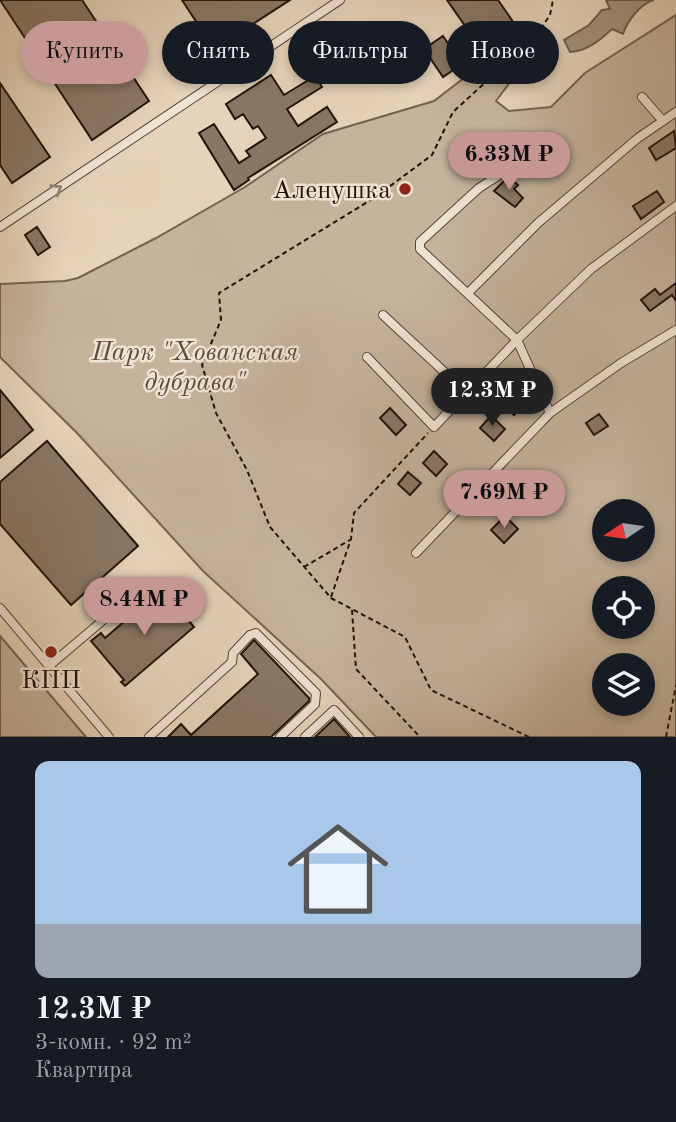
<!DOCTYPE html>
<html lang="ru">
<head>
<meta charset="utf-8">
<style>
	body { margin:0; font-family:"Old Standard TT",serif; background:#242831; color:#f1f3f6; height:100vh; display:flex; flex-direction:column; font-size:26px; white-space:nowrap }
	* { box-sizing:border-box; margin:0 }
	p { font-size:23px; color:#9ea1a6 }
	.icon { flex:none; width:38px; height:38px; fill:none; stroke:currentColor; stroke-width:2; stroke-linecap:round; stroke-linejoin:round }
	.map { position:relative; height:737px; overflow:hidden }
	.panel { display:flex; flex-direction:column; background:#171b24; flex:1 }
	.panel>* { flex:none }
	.hud { position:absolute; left:21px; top:21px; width:635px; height:63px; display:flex; gap:14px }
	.needle { width:46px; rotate:257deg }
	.buttons { position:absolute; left:592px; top:499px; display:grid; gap:14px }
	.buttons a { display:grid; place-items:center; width:63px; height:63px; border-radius:50%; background:#171b24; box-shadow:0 4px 10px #0003; font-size:35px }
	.price { position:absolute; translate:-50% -60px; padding:0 16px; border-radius:24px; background:#c59692; color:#111; font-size:23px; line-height:46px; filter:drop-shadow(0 2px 4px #0008) }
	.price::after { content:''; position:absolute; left:50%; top:42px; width:21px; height:16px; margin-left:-10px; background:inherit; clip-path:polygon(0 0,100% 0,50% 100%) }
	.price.selected { background:#222; color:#fff }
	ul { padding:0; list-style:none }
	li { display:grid; align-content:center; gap:14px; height:371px; padding:0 35px }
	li+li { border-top:2px solid #363941 }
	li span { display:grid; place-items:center; height:217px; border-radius:14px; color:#555 }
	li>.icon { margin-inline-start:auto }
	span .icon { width:126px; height:126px; fill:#fffc; stroke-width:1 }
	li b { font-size:30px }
	.tag { padding:0 24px; border-radius:32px; background:#171b24; box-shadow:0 4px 10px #0003; font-size:24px; line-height:63px }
	.tag.selected { background:#c59692; color:#111 }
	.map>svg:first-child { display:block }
</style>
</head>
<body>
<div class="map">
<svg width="676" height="737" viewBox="0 0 676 737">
	<rect width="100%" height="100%" fill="#e6d4ba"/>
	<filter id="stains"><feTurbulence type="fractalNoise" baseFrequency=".00286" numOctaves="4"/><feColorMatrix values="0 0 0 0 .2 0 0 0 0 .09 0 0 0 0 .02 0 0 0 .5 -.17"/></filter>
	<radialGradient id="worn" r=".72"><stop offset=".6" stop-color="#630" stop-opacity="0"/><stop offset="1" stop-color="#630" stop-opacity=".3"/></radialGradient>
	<path fill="#c5b39c" stroke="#746352" stroke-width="2" fill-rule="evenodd" d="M676 15V737H376L321 679 203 571 78 434 0 357V284L65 281 78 278 156 238 245 187 323 134 434 101 517 37 533 52 496 101 509 111 551 107 585 73ZM604 511H642V550H604ZM604 588H642V626H604ZM604 665H642V704H604Z
		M0 636 86 737H0Z"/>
	<path fill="#a3927e" stroke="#6f5f4f" stroke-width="2" d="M606 0H654C640 4 628 20 623 34L612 29C599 41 587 51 570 52L564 40 589 25 602 10 610 9Z"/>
	<path fill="#887765" stroke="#221309" stroke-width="2" d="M0 0H82L149 101 92 140Z
		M182 0H290L214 49Z
		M447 0H498L516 26 482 50Z
		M443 36 462 64 443 77 424 49Z
		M271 75 284 95 315 76 322 87 287 109 298 126 327 107 337 122 248 178 249 180 234 190 199 133 214 124 239 163 250 156 246 151 266 138 258 126 253 129 243 114 235 119 226 104Z
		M0 83 50 157 12 183 0 165Z
		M674 131 676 148 656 160 649 148Z
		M508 177 518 185 514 189 523 198 515 207 494 191Z
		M657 191 664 202 641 219 633 206Z
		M37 227 50 247 38 255 25 235Z
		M676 283V301L672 295 650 311 641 300 655 289 660 295Z
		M0 390 33 430 0 458Z
		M510 390 525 403 514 415 499 402Z
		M390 408 406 425 396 435 380 418Z
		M599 414 608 426 594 435 586 423Z
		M491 416 505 429 494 441 480 428Z
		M47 441 138 546 71 605 0 524V482Z
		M434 451 447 464 436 476 423 463Z
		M408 472 421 483 410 495 398 484Z
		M505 516 518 529 504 543 491 530Z
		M162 589 194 627 125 686 121 682 124 680 91 641 101 633 105 638Z
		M254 640 309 698V701L271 737H168L181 724 191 735 258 674 241 654Z
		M334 719 350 737H315Z"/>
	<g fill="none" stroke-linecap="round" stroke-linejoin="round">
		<defs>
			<path id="minor" d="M642 97 663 121
				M0 227 340 0
				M468 293 538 223 638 138 676 112
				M383 315 467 393
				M367 357 434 427 517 340 591 269 676 206
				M550 413 621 363 676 330
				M416 553 550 413 517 340 420 249V242L479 188 515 165
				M0 608 109 737
				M49 666 140 589
				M149 737 232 662 233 653 250 635 256 633 316 693 315 704 280 737
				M305 737 334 710 359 737"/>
		</defs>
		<use href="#minor" stroke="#534335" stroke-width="10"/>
		<path stroke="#221309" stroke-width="2" stroke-dasharray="5 3.5" stroke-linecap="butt" d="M304 567 350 540
			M331 597 351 539 354 513 428 433
			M352 610 356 669 420 737
			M529 737 431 690 405 637 331 598 270 527 247 470 216 413 202 365 221 320 219 293 374 198 432 155 453 112 535 37 550 15 553 0
			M666 737 676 685"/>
		<use href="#minor" stroke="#efe3d2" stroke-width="8"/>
	</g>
	<defs><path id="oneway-chevron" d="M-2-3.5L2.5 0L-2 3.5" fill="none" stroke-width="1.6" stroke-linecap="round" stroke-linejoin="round" transform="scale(1.75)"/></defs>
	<use stroke="#938578" href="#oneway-chevron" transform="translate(57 189) rotate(-33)"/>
	<g fill="#8f2418" stroke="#efe3d2" stroke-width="2.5">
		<circle cx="405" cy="189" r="7"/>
		<circle cx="51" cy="652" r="7"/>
	</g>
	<g text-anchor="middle" stroke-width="5" stroke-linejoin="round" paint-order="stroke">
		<g font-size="26" fill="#221309" stroke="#efe3d2" text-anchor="end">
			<text x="391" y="198">Аленушка</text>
			<text x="51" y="688" text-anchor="middle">КПП</text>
		</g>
		<g font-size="26" font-style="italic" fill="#5b4b3c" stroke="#efe3d2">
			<text x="195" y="360">Парк "Хованская<tspan x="195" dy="30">дубрава"</tspan></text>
		</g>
	</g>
	<rect width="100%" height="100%" filter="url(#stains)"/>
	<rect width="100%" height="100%" fill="url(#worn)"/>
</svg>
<div class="buttons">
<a><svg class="needle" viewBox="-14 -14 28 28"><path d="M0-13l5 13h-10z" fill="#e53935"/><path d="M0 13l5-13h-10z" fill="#9ea1a6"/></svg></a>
<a><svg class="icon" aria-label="locate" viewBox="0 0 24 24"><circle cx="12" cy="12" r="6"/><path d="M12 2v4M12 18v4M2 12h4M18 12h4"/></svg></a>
<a><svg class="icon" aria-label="layers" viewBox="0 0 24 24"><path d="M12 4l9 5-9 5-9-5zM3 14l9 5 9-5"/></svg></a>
</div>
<b class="price" style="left:509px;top:192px">6.33M ₽</b>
<b class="price selected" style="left:492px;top:428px">12.3M ₽</b>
<b class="price" style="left:504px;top:530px">7.69M ₽</b>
<b class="price" style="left:144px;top:637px">8.44M ₽</b>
<div class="hud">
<a class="tag selected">Купить</a>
<a class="tag">Снять</a>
<a class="tag">Фильтры</a>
<a class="tag">Новое</a>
</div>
</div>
<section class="panel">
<ul>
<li><span style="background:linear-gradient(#a9c7e8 75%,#9aa5b1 0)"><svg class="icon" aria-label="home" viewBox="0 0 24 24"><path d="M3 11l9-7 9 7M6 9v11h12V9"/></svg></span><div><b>12.3M ₽</b><p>3-комн. · 92 m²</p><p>Квартира</p></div></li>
</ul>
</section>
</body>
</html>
